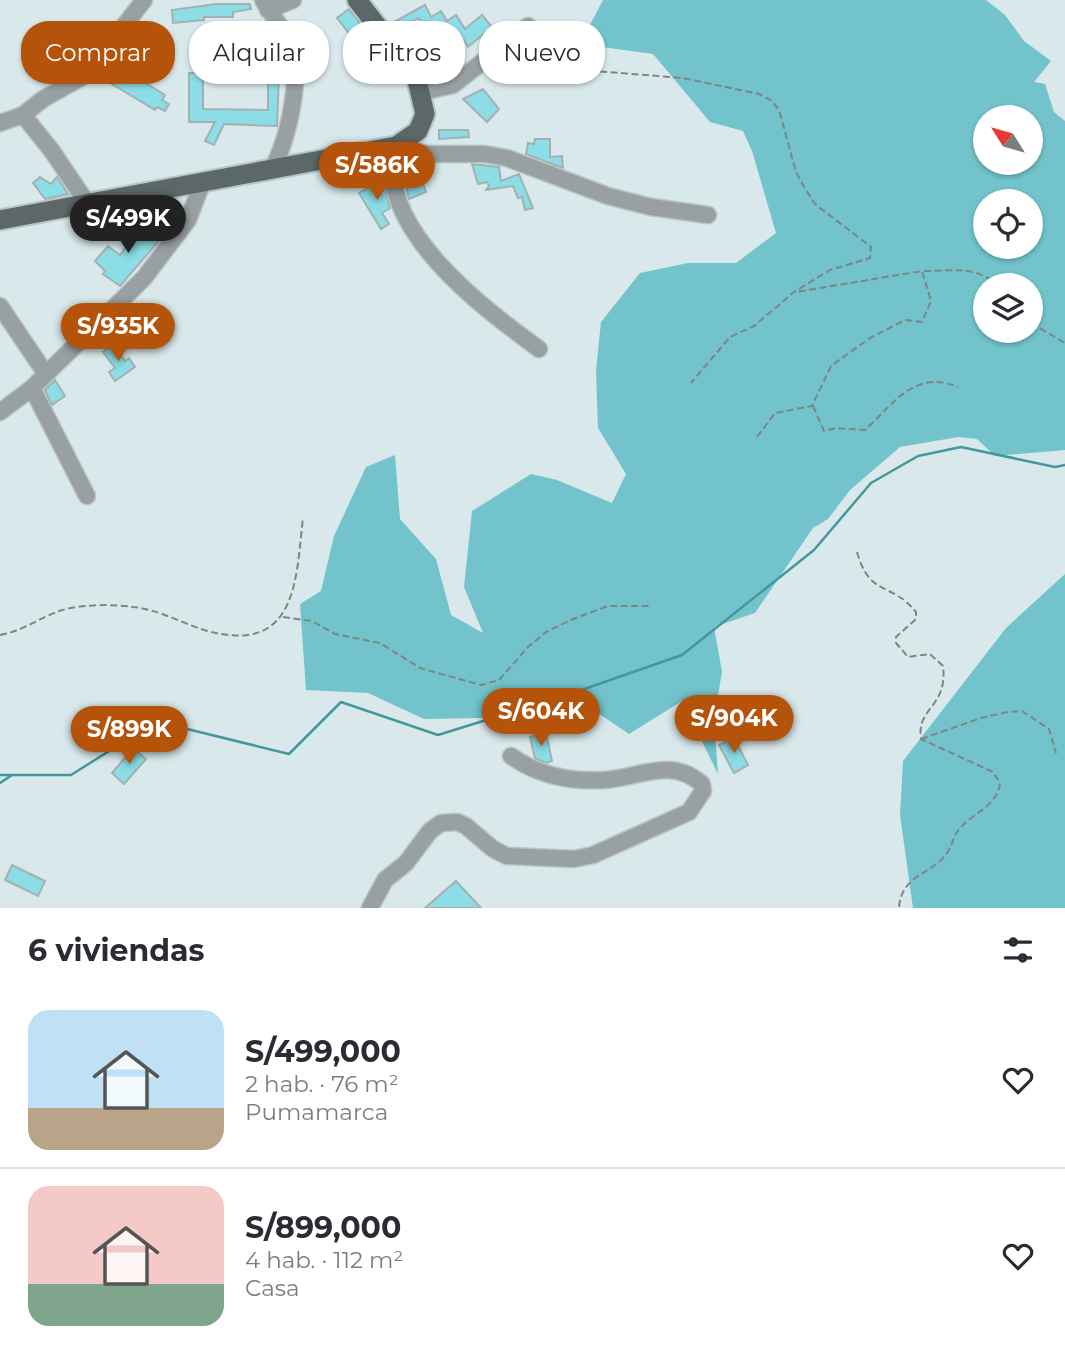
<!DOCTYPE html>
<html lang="es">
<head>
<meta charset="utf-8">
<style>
	body { margin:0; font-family:Montserrat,sans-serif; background:#f2f2f3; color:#2b2b33; height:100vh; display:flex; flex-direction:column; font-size:26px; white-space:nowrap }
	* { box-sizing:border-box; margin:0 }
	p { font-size:23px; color:#7c7c81 }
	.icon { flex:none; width:38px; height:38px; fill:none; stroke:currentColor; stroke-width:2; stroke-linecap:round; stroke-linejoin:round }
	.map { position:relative; height:908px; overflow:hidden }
	.sheet { display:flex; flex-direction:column; background:#fff; flex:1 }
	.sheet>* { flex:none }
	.top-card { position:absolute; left:21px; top:21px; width:700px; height:63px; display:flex; gap:14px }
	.needle { width:46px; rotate:307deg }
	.controls { position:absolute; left:973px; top:105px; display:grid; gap:14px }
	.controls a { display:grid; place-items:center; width:70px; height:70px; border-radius:50%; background:#fff; box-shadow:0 2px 5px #0004; font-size:35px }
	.price { position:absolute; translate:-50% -60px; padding:0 16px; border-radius:24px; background:#b45309; color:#fff; font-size:23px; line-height:46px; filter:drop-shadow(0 2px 4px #0008) }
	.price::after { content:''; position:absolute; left:50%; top:42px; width:21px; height:16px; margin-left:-10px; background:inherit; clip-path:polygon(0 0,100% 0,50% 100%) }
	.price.active { background:#222; color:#fff }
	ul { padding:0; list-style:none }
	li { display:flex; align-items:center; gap:21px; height:175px; padding:0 28px }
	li+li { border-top:2px solid #e1e1e2 }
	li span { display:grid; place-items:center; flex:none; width:196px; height:140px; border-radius:21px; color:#555 }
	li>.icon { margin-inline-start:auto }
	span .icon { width:84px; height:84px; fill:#fffc; stroke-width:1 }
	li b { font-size:30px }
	h2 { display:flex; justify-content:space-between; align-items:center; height:84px; padding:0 28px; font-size:30px }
	.chip { padding:0 24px; border-radius:28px; background:#fff; box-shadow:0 2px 5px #0004; font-size:24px; line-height:63px }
	.chip.active { background:#b45309; color:#fff }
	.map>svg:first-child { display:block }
</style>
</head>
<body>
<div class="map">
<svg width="1065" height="908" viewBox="0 0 1065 908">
	<rect width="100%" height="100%" fill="#d9e9eb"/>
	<path fill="#72c3cb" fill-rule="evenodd" d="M603 0H986L1005 15 1024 41 1051 61 1034 82 1045 84 1054 112 1065 121V450L995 456 977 439 958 437 900 447 850 490 828 519 813 528 755 613 714 627 722 672 714 718 718 774 682 701 629 734 595 711 571 706 482 718 424 719 368 693 306 690 300 604 321 591 334 536 366 467 395 455 400 519 436 559 451 615 483 633 464 587 472 511 531 474 557 480 612 503 626 474 598 428 596 371 601 322 640 273 688 263H736L776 233 752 151 743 131 710 122 653 54 580 44ZM985 117H1031V163H985ZM985 201H1031V247H985ZM985 285H1031V331H985Z
		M1065 574V908H913L900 815 903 761 1006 628Z"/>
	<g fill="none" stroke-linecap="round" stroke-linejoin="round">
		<path stroke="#45979f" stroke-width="2.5" d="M0 775H71L149 726 183 728 289 754 341 702 438 735 570 694 682 655 814 550 871 483 918 456 961 447 1055 467 1065 465
			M0 783 12 775"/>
	</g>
	<path fill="#8cdde5" stroke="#a2b1b3" stroke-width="2" d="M216 4H250L251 9 233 12V17H204V20L173 23 172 10Z
		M425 5 431 17 441 11 447 21 456 15 465 29 482 15 492 27 468 47 464 40 451 48 444 37 435 40 418 18 398 30 394 22Z
		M349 9 380 50 375 53 379 58 372 63 337 18Z
		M200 49H271V66H200Z
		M110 61 165 95 162 100 169 104 165 111 157 107 155 110 107 81 109 79 101 73Z
		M189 73H203V109L268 110V75H279L277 126 224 124 214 145 205 141 215 122H189Z
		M483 89 499 109 487 122 463 99Z
		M439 130H468L469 137 439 139Z
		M535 139H550V157L562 156 563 168 526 154 528 143 534 144Z
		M405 159 419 163 420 168H417L426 192 409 199 404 175Z
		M472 164 499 167 501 181 519 174 533 208 525 210 522 197 518 198 513 186 486 190 489 186 487 182 478 184Z
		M40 177 51 184 57 177 68 194 45 199 33 183Z
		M383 179 390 208 382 213 389 224 381 229 359 193Z
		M143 223 163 236 120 286 103 274 105 271 95 261 108 246 120 255Z
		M113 345 125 361 129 358 135 367 115 381 109 372 115 368 103 352Z
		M55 380 65 396 52 405 45 390Z
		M546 733 552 761 546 763 535 758 530 737Z
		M734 738 748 765 734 773 719 745Z
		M133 748 146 759 124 784 112 773Z
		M12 865 45 881 38 896 5 880Z
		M456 881 481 908H425Z"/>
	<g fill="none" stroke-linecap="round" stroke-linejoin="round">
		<defs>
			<path id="minor" d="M263 0C271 14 282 27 289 42 304 73 288 140 272 169
				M268 10 293 0
				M422 92 453 85 528 26
				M0 123 23 115
				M87 203 52 151 23 115 43 99 86 75 144 0
				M0 306 46 374
				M539 349C483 308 372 226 396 146L426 154H485L507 158 608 196 651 207 708 215
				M32 388 87 496
				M0 412 32 388 144 278 188 220 203 181
				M370 908 385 880 406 863 430 831 441 823 457 822 466 826 493 849 507 856 574 859 593 855 689 812 703 791 702 784C670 756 640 778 604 780 570 782 539 776 511 756"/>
			<path id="major" d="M0 220 396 146 418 131 425 114 416 76 357 0"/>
		</defs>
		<use href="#minor" stroke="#b7c5c6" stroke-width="19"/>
		<use href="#major" stroke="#b7c5c6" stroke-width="23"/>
		<path stroke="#7b8687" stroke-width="2" stroke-dasharray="7 3.5" stroke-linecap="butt" d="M538 34 573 61 595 71 683 78 759 94 772 101 779 110 796 172 804 187 815 204 871 247 870 258 830 270 794 292 754 326 730 337 691 383
			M924 271C955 271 972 265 999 285
			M1031 323 1065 343
			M813 406 824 431 836 428 865 430C894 403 915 369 958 387
			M757 437 775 413 812 406 831 366 870 338 905 320 922 322 931 301 922 271 796 292
			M857 552C870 598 891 581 916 612V619L896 637V643L908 657 930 654 943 666C948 708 916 707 921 739L993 772 1000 783C998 807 969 814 957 832 952 840 951 850 944 857 926 876 901 877 899 908
			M283 617 312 621 335 634 380 643 420 668 481 685 499 680 528 647 546 632 573 619 608 606H650
			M0 635C20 632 40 618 59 611 81 604 111 604 133 607 157 609 182 623 204 630 297 657 296 581 303 517
			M921 739 981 718 1008 712 1022 711 1049 729 1056 753"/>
		<use href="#minor" stroke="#99a0a1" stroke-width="16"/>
		<use href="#major" stroke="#5b6768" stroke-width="19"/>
	</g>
</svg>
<div class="controls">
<a><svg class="needle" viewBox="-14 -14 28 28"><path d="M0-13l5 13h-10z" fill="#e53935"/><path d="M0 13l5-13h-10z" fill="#7c7c81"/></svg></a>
<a><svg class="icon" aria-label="locate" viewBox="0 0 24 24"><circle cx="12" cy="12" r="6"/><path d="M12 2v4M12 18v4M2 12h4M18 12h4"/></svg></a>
<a><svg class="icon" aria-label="layers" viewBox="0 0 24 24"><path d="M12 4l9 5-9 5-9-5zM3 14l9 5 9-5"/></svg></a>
</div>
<b class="price" style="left:377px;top:202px">S/586K</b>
<b class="price active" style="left:128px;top:255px">S/499K</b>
<b class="price" style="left:118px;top:363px">S/935K</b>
<b class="price" style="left:541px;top:748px">S/604K</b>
<b class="price" style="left:734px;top:755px">S/904K</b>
<b class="price" style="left:129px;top:766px">S/899K</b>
<div class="top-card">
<a class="chip active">Comprar</a>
<a class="chip">Alquilar</a>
<a class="chip">Filtros</a>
<a class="chip">Nuevo</a>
</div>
</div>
<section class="sheet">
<h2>6 viviendas<svg class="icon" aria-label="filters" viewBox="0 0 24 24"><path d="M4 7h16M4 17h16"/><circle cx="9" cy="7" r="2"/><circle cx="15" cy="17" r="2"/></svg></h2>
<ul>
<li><span style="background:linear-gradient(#bfe0f5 70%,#b9a48a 0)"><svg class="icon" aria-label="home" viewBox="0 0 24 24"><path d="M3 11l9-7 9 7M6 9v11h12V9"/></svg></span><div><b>S/499,000</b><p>2 hab. · 76 m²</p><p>Pumamarca</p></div><svg class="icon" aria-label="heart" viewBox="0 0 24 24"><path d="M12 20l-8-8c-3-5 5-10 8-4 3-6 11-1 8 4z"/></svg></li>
<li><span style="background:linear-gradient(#f6c9c9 70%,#7fa58c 0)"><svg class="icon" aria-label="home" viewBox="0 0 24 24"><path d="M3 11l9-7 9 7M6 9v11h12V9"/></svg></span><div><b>S/899,000</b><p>4 hab. · 112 m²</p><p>Casa</p></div><svg class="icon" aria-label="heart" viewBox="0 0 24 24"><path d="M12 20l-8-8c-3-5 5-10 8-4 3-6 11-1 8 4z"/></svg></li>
</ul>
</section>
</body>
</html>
